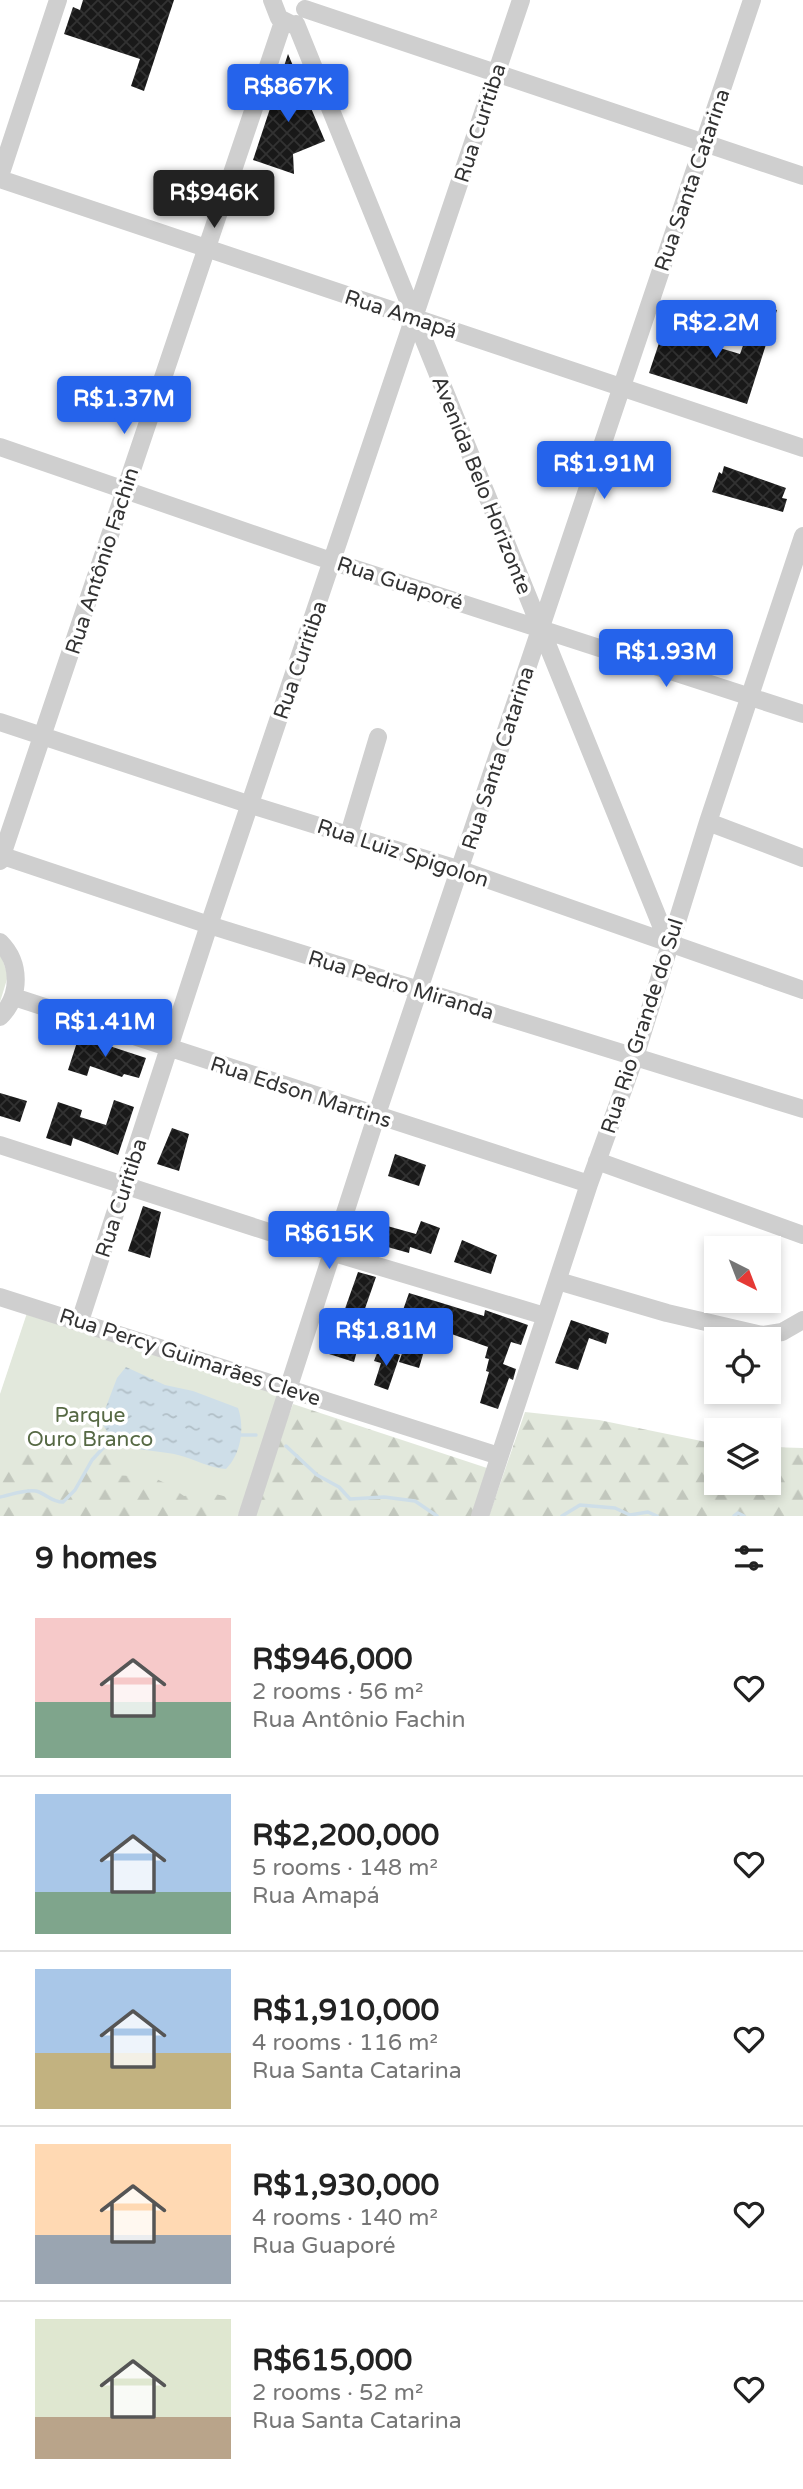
<!DOCTYPE html>
<html lang="en">
<head>
<meta charset="utf-8">
<style>
	body { margin:0; font-family:"Varela Round",sans-serif; background:#f2f2f2; color:#222; height:100vh; display:flex; flex-direction:column; font-size:26px; white-space:nowrap }
	* { box-sizing:border-box; margin:0 }
	p { font-size:23px; color:#767676 }
	.icon { flex:none; width:38px; height:38px; fill:none; stroke:currentColor; stroke-width:2; stroke-linecap:round; stroke-linejoin:round }
	.map { position:relative; height:1516px; overflow:hidden }
	.details { display:flex; flex-direction:column; background:#fff; flex:1 }
	.details>* { flex:none }
	.needle { width:46px; rotate:138deg }
	.buttons { position:absolute; left:704px; top:1236px; display:grid; gap:14px }
	.buttons a { display:grid; place-items:center; width:77px; height:77px; border-radius:0px; background:#fff; box-shadow:0 4px 10px #0003; font-size:35px }
	.price { position:absolute; translate:-50% -60px; padding:0 16px; border-radius:7px; background:#2563eb; color:#fff; font-size:23px; line-height:46px; filter:drop-shadow(0 2px 4px #0008) }
	.price::after { content:''; position:absolute; left:50%; top:42px; width:21px; height:16px; margin-left:-10px; background:inherit; clip-path:polygon(0 0,100% 0,50% 100%) }
	.price.selected { background:#222; color:#fff }
	ul { padding:0; list-style:none }
	li { display:flex; align-items:center; gap:21px; height:175px; padding:0 35px }
	li+li { border-top:2px solid #e0e0e0 }
	li span { display:grid; place-items:center; flex:none; width:196px; height:140px; border-radius:0px; color:#555 }
	li>.icon { margin-inline-start:auto }
	span .icon { width:84px; height:84px; fill:#fffc; stroke-width:1 }
	li b { font-size:30px }
	h2 { display:flex; justify-content:space-between; align-items:center; height:84px; padding:0 35px; font-size:30px }
	.map>svg:first-child { display:block }
</style>
</head>
<body>
<div class="map">
<svg width="803" height="1516" viewBox="0 0 803 1516">
	<defs>
		<pattern id="forest-firs" width="22" height="20" patternUnits="userSpaceOnUse" patternTransform="scale(1.75)"><rect width="22" height="20" fill="#e2e8dc"/><path d="M5 1l3.5 6h-7zM16 11l3.5 6h-7z" fill="#c2c7bd"/></pattern>
		<pattern id="water-ripples" width="26" height="14" patternUnits="userSpaceOnUse" patternTransform="scale(1.75)"><rect width="26" height="14" fill="#cedee8"/><path d="M2 4q2-2 4 0t4 0M15 11q2-2 4 0t4 0" fill="none" stroke="#b1bfc7"/></pattern>
		<pattern id="building-cross-hatch" width="8" height="8" patternUnits="userSpaceOnUse" patternTransform="scale(1.75)"><rect width="8" height="8" fill="#191919"/><path d="M0 0l8 8M0 8l8-8" fill="none" stroke="#323232"/></pattern>
	</defs>
	<rect width="100%" height="100%" fill="#fff"/>
	<path fill="#e2e8dc" d="M0 952 8 976 0 1002Z
		M27 1313 279 1394 238 1516H0V1394Z"/>
	<path fill="url(#forest-firs)" d="M293 1404 487 1468 474 1516H249Z
		M525 1412 599 1420 716 1444V1482H768V1447L803 1448V1516H489Z
		M47 1434C89 1446 99 1429 118 1475 128 1477 138 1474 148 1476 163 1480 172 1488 184 1496 203 1494 219 1490 234 1502L230 1516H0V1467L26 1444Z"/>
	<path fill="url(#water-ripples)" d="M126 1367 165 1385 193 1391 238 1408C245 1428 241 1454 226 1469 209 1468 195 1459 178 1455 152 1448 114 1455 101 1420L117 1378Z"/>
	<g fill="none" stroke-linecap="round" stroke-linejoin="round">
		<path stroke="#cedee8" stroke-width="3.5" d="M238 1435H256
			M286 1446 317 1475 339 1487 350 1499 384 1497 415 1501 437 1516
			M0 1497C11 1495 25 1489 36 1491 47 1494 51 1502 63 1502L75 1490 92 1460 116 1434
			M562 1516 580 1505 615 1508 630 1515 648 1512 657 1516
			M734 1516 738 1513 744 1516"/>
	</g>
	<path fill="url(#building-cross-hatch)" d="M83 0H174L144 91 131 86 140 59 64 34 73 7 80 10Z
		M288 54 325 141 293 154 294 174 253 160Z
		M758 304 777 310 747 404 649 373 663 331 740 354Z
		M724 466 786 488 782 498 787 499 783 512 712 492 719 472 722 474Z
		M79 1036 146 1058 139 1078 124 1074 122 1077 90 1066 87 1076 68 1070Z
		M0 1093 27 1101 20 1122 0 1116Z
		M114 1100 134 1107 118 1155 73 1138 71 1146 46 1138 58 1102 82 1110 80 1117 106 1125Z
		M172 1128 189 1134 179 1171 157 1164Z
		M395 1154 426 1165 419 1186 388 1176Z
		M143 1206 161 1212 150 1258 128 1251Z
		M421 1221 440 1228 431 1254 410 1247 409 1253 366 1241 373 1222 416 1234Z
		M462 1240 497 1255 491 1274 454 1262Z
		M358 1272 376 1277 361 1320 365 1321 354 1362 329 1354Z
		M409 1293 484 1316 485 1310 528 1325 521 1345 511 1342 503 1364 516 1369 513 1380 509 1378 498 1409 480 1403 489 1372 486 1371 489 1359 485 1358 488 1347 412 1320 414 1314 403 1310Z
		M571 1320 609 1333 606 1344 589 1338 578 1370 555 1363Z
		M405 1345 424 1351 419 1368 399 1362Z
		M379 1348 400 1355 388 1390 374 1385 381 1363 374 1361Z"/>
	<g fill="none" stroke-linecap="round" stroke-linejoin="round">
		<path stroke="#cfcfcf" stroke-width="18" d="M272 0 279 18 293 25
			M305 9 803 176
			M296 24 669 945
			M0 176 58 0
			M0 179 803 448
			M0 447 334 562 803 714
			M0 722 251 805 461 870 803 990
			M708 822 803 858
			M349 834 378 737
			M0 855 209 925 803 1109
			M0 861 283 22
			M0 942C21 963 21 996 0 1017
			M14 997 589 1184
			M0 1145 334 1253 545 1316
			M597 1161 803 1235
			M558 1281 667 1313 762 1335 782 1332 803 1320
			M0 1297 499 1456
			M80 1321 209 925 521 0
			M247 1516 376 1117 752 0
			M480 1516 589 1184 635 1057 708 822 803 536"/>
	</g>
	<g text-anchor="middle" stroke-width="7" stroke-linejoin="round" paint-order="stroke">
		<g font-size="21" fill="#323232" stroke="#fff">
			<text transform="translate(480 123) rotate(-72)" y="7">Rua Curitiba</text>
			<text transform="translate(692 180) rotate(-71)" y="7">Rua Santa Catarina</text>
			<text transform="translate(401 314) rotate(18)" y="7">Rua Amapá</text>
			<text transform="translate(482 485) rotate(68)" y="7">Avenida Belo Horizonte</text>
			<text transform="translate(102 561) rotate(-72)" y="7">Rua Antônio Fachin</text>
			<text transform="translate(400 583) rotate(18)" y="7">Rua Guaporé</text>
			<text transform="translate(300 660) rotate(-71)" y="7">Rua Curitiba</text>
			<text transform="translate(498 758) rotate(-72)" y="7">Rua Santa Catarina</text>
			<text transform="translate(403 853) rotate(18)" y="7">Rua Luiz Spigolon</text>
			<text transform="translate(401 985) rotate(17)" y="7">Rua Pedro Miranda</text>
			<text transform="translate(642 1026) rotate(-72)" y="7">Rua Rio Grande do Sul</text>
			<text transform="translate(301 1092) rotate(18)" y="7">Rua Edson Martins</text>
			<text transform="translate(121 1198) rotate(-72)" y="7">Rua Curitiba</text>
			<text transform="translate(190 1357) rotate(18)" y="7">Rua Percy Guimarães Cleve</text>
		</g>
		<g font-size="21" fill="#566944" stroke="#fff">
			<text x="90" y="1422">Parque<tspan x="90" dy="24">Ouro Branco</tspan></text>
		</g>
	</g>
</svg>
<div class="buttons">
<a><svg class="needle" viewBox="-14 -14 28 28"><path d="M0-13l5 13h-10z" fill="#e53935"/><path d="M0 13l5-13h-10z" fill="#767676"/></svg></a>
<a><svg class="icon" aria-label="locate" viewBox="0 0 24 24"><circle cx="12" cy="12" r="6"/><path d="M12 2v4M12 18v4M2 12h4M18 12h4"/></svg></a>
<a><svg class="icon" aria-label="layers" viewBox="0 0 24 24"><path d="M12 4l9 5-9 5-9-5zM3 14l9 5 9-5"/></svg></a>
</div>
<b class="price" style="left:288px;top:124px">R$867K</b>
<b class="price selected" style="left:214px;top:230px">R$946K</b>
<b class="price" style="left:716px;top:360px">R$2.2M</b>
<b class="price" style="left:124px;top:436px">R$1.37M</b>
<b class="price" style="left:604px;top:501px">R$1.91M</b>
<b class="price" style="left:666px;top:689px">R$1.93M</b>
<b class="price" style="left:105px;top:1059px">R$1.41M</b>
<b class="price" style="left:329px;top:1271px">R$615K</b>
<b class="price" style="left:386px;top:1368px">R$1.81M</b>
</div>
<section class="details">
<h2>9 homes<svg class="icon" aria-label="filters" viewBox="0 0 24 24"><path d="M4 7h16M4 17h16"/><circle cx="9" cy="7" r="2"/><circle cx="15" cy="17" r="2"/></svg></h2>
<ul>
<li><span style="background:linear-gradient(#f6c9c9 60%,#7fa58c 0)"><svg class="icon" aria-label="home" viewBox="0 0 24 24"><path d="M3 11l9-7 9 7M6 9v11h12V9"/></svg></span><div><b>R$946,000</b><p>2 rooms · 56 m²</p><p>Rua Antônio Fachin</p></div><svg class="icon" aria-label="heart" viewBox="0 0 24 24"><path d="M12 20l-8-8c-3-5 5-10 8-4 3-6 11-1 8 4z"/></svg></li>
<li><span style="background:linear-gradient(#a9c7e8 70%,#7fa58c 0)"><svg class="icon" aria-label="home" viewBox="0 0 24 24"><path d="M3 11l9-7 9 7M6 9v11h12V9"/></svg></span><div><b>R$2,200,000</b><p>5 rooms · 148 m²</p><p>Rua Amapá</p></div><svg class="icon" aria-label="heart" viewBox="0 0 24 24"><path d="M12 20l-8-8c-3-5 5-10 8-4 3-6 11-1 8 4z"/></svg></li>
<li><span style="background:linear-gradient(#a9c7e8 60%,#c2b280 0)"><svg class="icon" aria-label="home" viewBox="0 0 24 24"><path d="M3 11l9-7 9 7M6 9v11h12V9"/></svg></span><div><b>R$1,910,000</b><p>4 rooms · 116 m²</p><p>Rua Santa Catarina</p></div><svg class="icon" aria-label="heart" viewBox="0 0 24 24"><path d="M12 20l-8-8c-3-5 5-10 8-4 3-6 11-1 8 4z"/></svg></li>
<li><span style="background:linear-gradient(#ffd9b3 65%,#9aa5b1 0)"><svg class="icon" aria-label="home" viewBox="0 0 24 24"><path d="M3 11l9-7 9 7M6 9v11h12V9"/></svg></span><div><b>R$1,930,000</b><p>4 rooms · 140 m²</p><p>Rua Guaporé</p></div><svg class="icon" aria-label="heart" viewBox="0 0 24 24"><path d="M12 20l-8-8c-3-5 5-10 8-4 3-6 11-1 8 4z"/></svg></li>
<li><span style="background:linear-gradient(#dfe7d0 70%,#b9a48a 0)"><svg class="icon" aria-label="home" viewBox="0 0 24 24"><path d="M3 11l9-7 9 7M6 9v11h12V9"/></svg></span><div><b>R$615,000</b><p>2 rooms · 52 m²</p><p>Rua Santa Catarina</p></div><svg class="icon" aria-label="heart" viewBox="0 0 24 24"><path d="M12 20l-8-8c-3-5 5-10 8-4 3-6 11-1 8 4z"/></svg></li>
</ul>
</section>
</body>
</html>
